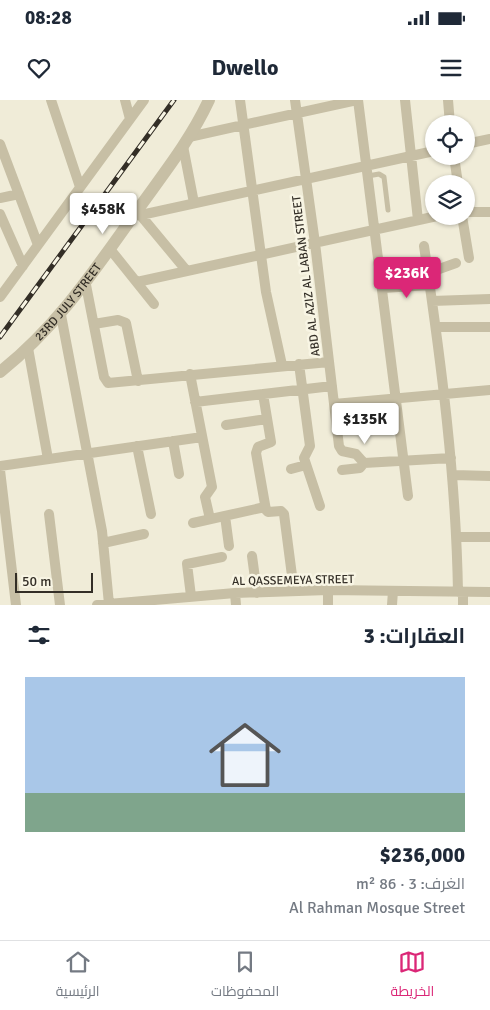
<!DOCTYPE html>
<html lang="ar">
<head>
<meta charset="utf-8">
<style>
	body { margin:0; font-family:Signika,Cairo,sans-serif; background:#f2f2f3; color:#1f2937; direction:rtl; height:100vh; display:flex; flex-direction:column; font-size:19px; white-space:nowrap }
	* { box-sizing:border-box; margin:0 }
	p { font-size:16px; color:#747a83 }
	.icon { flex:none; width:28px; height:28px; fill:none; stroke:currentColor; stroke-width:2; stroke-linecap:round; stroke-linejoin:round }
	.map { position:relative; height:505px; overflow:hidden; direction:ltr }
	.drawer { display:flex; flex-direction:column; background:#fff; flex:1 }
	.drawer>* { flex:none }
	.tools { position:absolute; left:425px; top:15px; display:grid; gap:10px }
	.tools a { display:grid; place-items:center; width:50px; height:50px; border-radius:50%; background:#fff; box-shadow:0 1px 4px #0004; font-size:25px }
	.scale { position:absolute; left:15px; bottom:12px; width:78px; box-sizing:border-box; padding-left:5px; border:2px solid #332e26; border-top:0; font-size:14px; line-height:18px; white-space:nowrap; color:#332e26; -webkit-text-stroke:4px #f8f5e4; paint-order:stroke }
	.price { position:absolute; translate:-50% -42px; padding:0 11px; border-radius:5px; background:#fff; color:#222; font-size:16px; line-height:32px; filter:drop-shadow(0 1px 2px #0008) }
	.price::after { content:''; position:absolute; left:50%; top:30px; width:15px; height:11px; margin-left:-8px; background:inherit; clip-path:polygon(0 0,100% 0,50% 100%) }
	.price.active { background:#db2777; color:#fff }
	ul { padding:0; list-style:none }
	li { display:grid; align-content:center; gap:10px; height:265px; padding:0 25px }
	li+li { border-top:1px solid #e0e1e3 }
	li span { display:grid; place-items:center; height:155px; border-radius:0px; color:#555 }
	li>.icon { margin-inline-start:auto }
	span .icon { width:90px; height:90px; fill:#fffc; stroke-width:1 }
	li b { font-size:21px }
	h2 { display:flex; justify-content:space-between; align-items:center; height:60px; padding:0 25px; font-size:21px }
	.status { display:flex; justify-content:space-between; align-items:center; height:35px; padding:0 25px; background:#fff; direction:ltr }
	.status svg { height:14px; fill:currentColor }
	header { display:flex; justify-content:space-between; align-items:center; height:65px; padding:0 25px; background:#fff; font-size:22px; font-weight:800 }
	.tabs { display:flex; justify-content:space-around; align-items:center; height:70px; border-top:1px solid #e0e1e3; background:#fff; font-size:14px; color:#747a83 }
	.tabs a { display:grid; justify-items:center; gap:2px }
	.tabs .active { color:#db2777 }
	.map>svg:first-child { display:block }
</style>
</head>
<body>
<div class="status"><b>08:28</b><svg viewBox="0 0 49 12"><path d="M0 12V9h3v3zM5 12V6h3v6zM10 12V3h3v9zM15 12V0h3v12zM26 1h20v11H26zM47 4h2v5h-2z"/></svg></div>
<header><svg class="icon" aria-label="menu" viewBox="0 0 24 24"><path d="M4 6h16M4 12h16M4 18h16"/></svg>Dwello<svg class="icon" aria-label="heart" viewBox="0 0 24 24"><path d="M12 20l-8-8c-3-5 5-10 8-4 3-6 11-1 8 4z"/></svg></header>
<div class="map">
<svg width="490" height="505" viewBox="0 0 490 505">
	<rect width="100%" height="100%" fill="#f0ecd8"/>
	<g fill="none" stroke-linecap="round" stroke-linejoin="round">
		<path stroke="#c7bfa5" stroke-width="5" d="M368 76 379 74 384 77 388 110"/>
		<path stroke="#c7bfa5" stroke-width="10" d="M51 0 80 87
			M125 0 130 19
			M240 0 266 192 282 265
			M295 0 315 143 339 346 342 351 356 354 364 363 451 358
			M358 0 408 396
			M405 0 418 120
			M448 0 450 24
			M189 37 357 0
			M0 44 38 145
			M466 44 490 39
			M183 46 194 103
			M454 56 458 84
			M0 98 19 94
			M137 111 186 170
			M466 112H490
			M0 114 23 166
			M141 115 434 51
			M462 116 469 158
			M424 146C441 261 456 376 458 492
			M110 149 154 204
			M428 173 456 163
			M137 182 437 116
			M86 185 104 277 108 283 329 262
			M383 188 430 185
			M0 197 144 0
			M432 201 490 199
			M61 215 102 431 109 504
			M94 224 118 220 126 223 138 281
			M436 227H490
			M28 248 48 359
			M299 264 310 346 304 358 320 406
			M190 274 212 387 205 397 210 419
			M263 294 271 342 258 347 256 353 266 410 268 412 281 411 284 414 294 491
			M195 302 332 286
			M334 304 490 290
			M226 325 267 319
			M173 341 179 374
			M137 346 151 414
			M0 366 202 337
			M291 369 306 365
			M0 370 16 505
			M342 370 360 368 364 363
			M454 375 490 376
			M49 414 60 505
			M225 416 229 446
			M193 423 265 407
			M457 437H490
			M103 443 144 434
			M252 456 257 493
			M463 492V505
			M235 493 236 505
			M191 496 187 464 222 457
			M97 505 235 493 328 490 490 492
			M328 505V490
			M392 505 393 491"/>
		<path stroke="#c7bfa5" stroke-width="12" id="s1" d="M0 272C60 224 95 169 139 108 164 73 191 39 209 0"/>
		<defs>
			<path id="rail" d="M0 237 174 0"/>
		</defs>
		<use href="#rail" stroke="#332e26" stroke-width="5"/>
		<use href="#rail" stroke="#f8f5e4" stroke-width="3" stroke-dasharray="9" stroke-linecap="butt"/>
	</g>
	<g text-anchor="middle" stroke-width="5" stroke-linejoin="round" paint-order="stroke">
		<g font-size="12" fill="#332e26" stroke="#f8f5e4">
			<text transform="translate(306 176) rotate(-97)" y="4">ABD AL AZIZ AL LABAN STREET</text>
			<text dy="4" stroke="none"><textPath href="#s1" startOffset="98">23RD JULY STREET</textPath></text>
			<text transform="translate(293 480) rotate(-1)" y="4">AL QASSEMEYA STREET</text>
		</g>
	</g>
</svg>
<div class="tools">
<a><svg class="icon" aria-label="locate" viewBox="0 0 24 24"><circle cx="12" cy="12" r="6"/><path d="M12 2v4M12 18v4M2 12h4M18 12h4"/></svg></a>
<a><svg class="icon" aria-label="layers" viewBox="0 0 24 24"><path d="M12 4l9 5-9 5-9-5zM3 14l9 5 9-5"/></svg></a>
</div>
<div class="scale">50 m</div>
<b class="price" style="left:103px;top:135px">$458K</b>
<b class="price active" style="left:407px;top:199px">$236K</b>
<b class="price" style="left:365px;top:345px">$135K</b>
</div>
<section class="drawer">
<h2>العقارات: 3<svg class="icon" aria-label="filters" viewBox="0 0 24 24"><path d="M4 7h16M4 17h16"/><circle cx="9" cy="7" r="2"/><circle cx="15" cy="17" r="2"/></svg></h2>
<ul>
<li><span style="background:linear-gradient(#a9c7e8 75%,#7fa58c 0)"><svg class="icon" aria-label="home" viewBox="0 0 24 24"><path d="M3 11l9-7 9 7M6 9v11h12V9"/></svg></span><div><b>$236,000</b><p>الغرف: 3 · 86 m²</p><p>Al Rahman Mosque Street</p></div></li>
</ul>
</section>
<nav class="tabs">
<a class="active"><svg class="icon" aria-label="map" viewBox="0 0 24 24"><path d="M3 6l6-2 6 2 6-2v14l-6 2-6-2-6 2zM9 4v14M15 6v14"/></svg>الخريطة</a>
<a><svg class="icon" aria-label="saved" viewBox="0 0 24 24"><path d="M7 4h10v16l-5-4-5 4z"/></svg>المحفوظات</a>
<a><svg class="icon" aria-label="home" viewBox="0 0 24 24"><path d="M3 11l9-7 9 7M6 9v11h12V9"/></svg>الرئيسية</a>
</nav>
</body>
</html>
